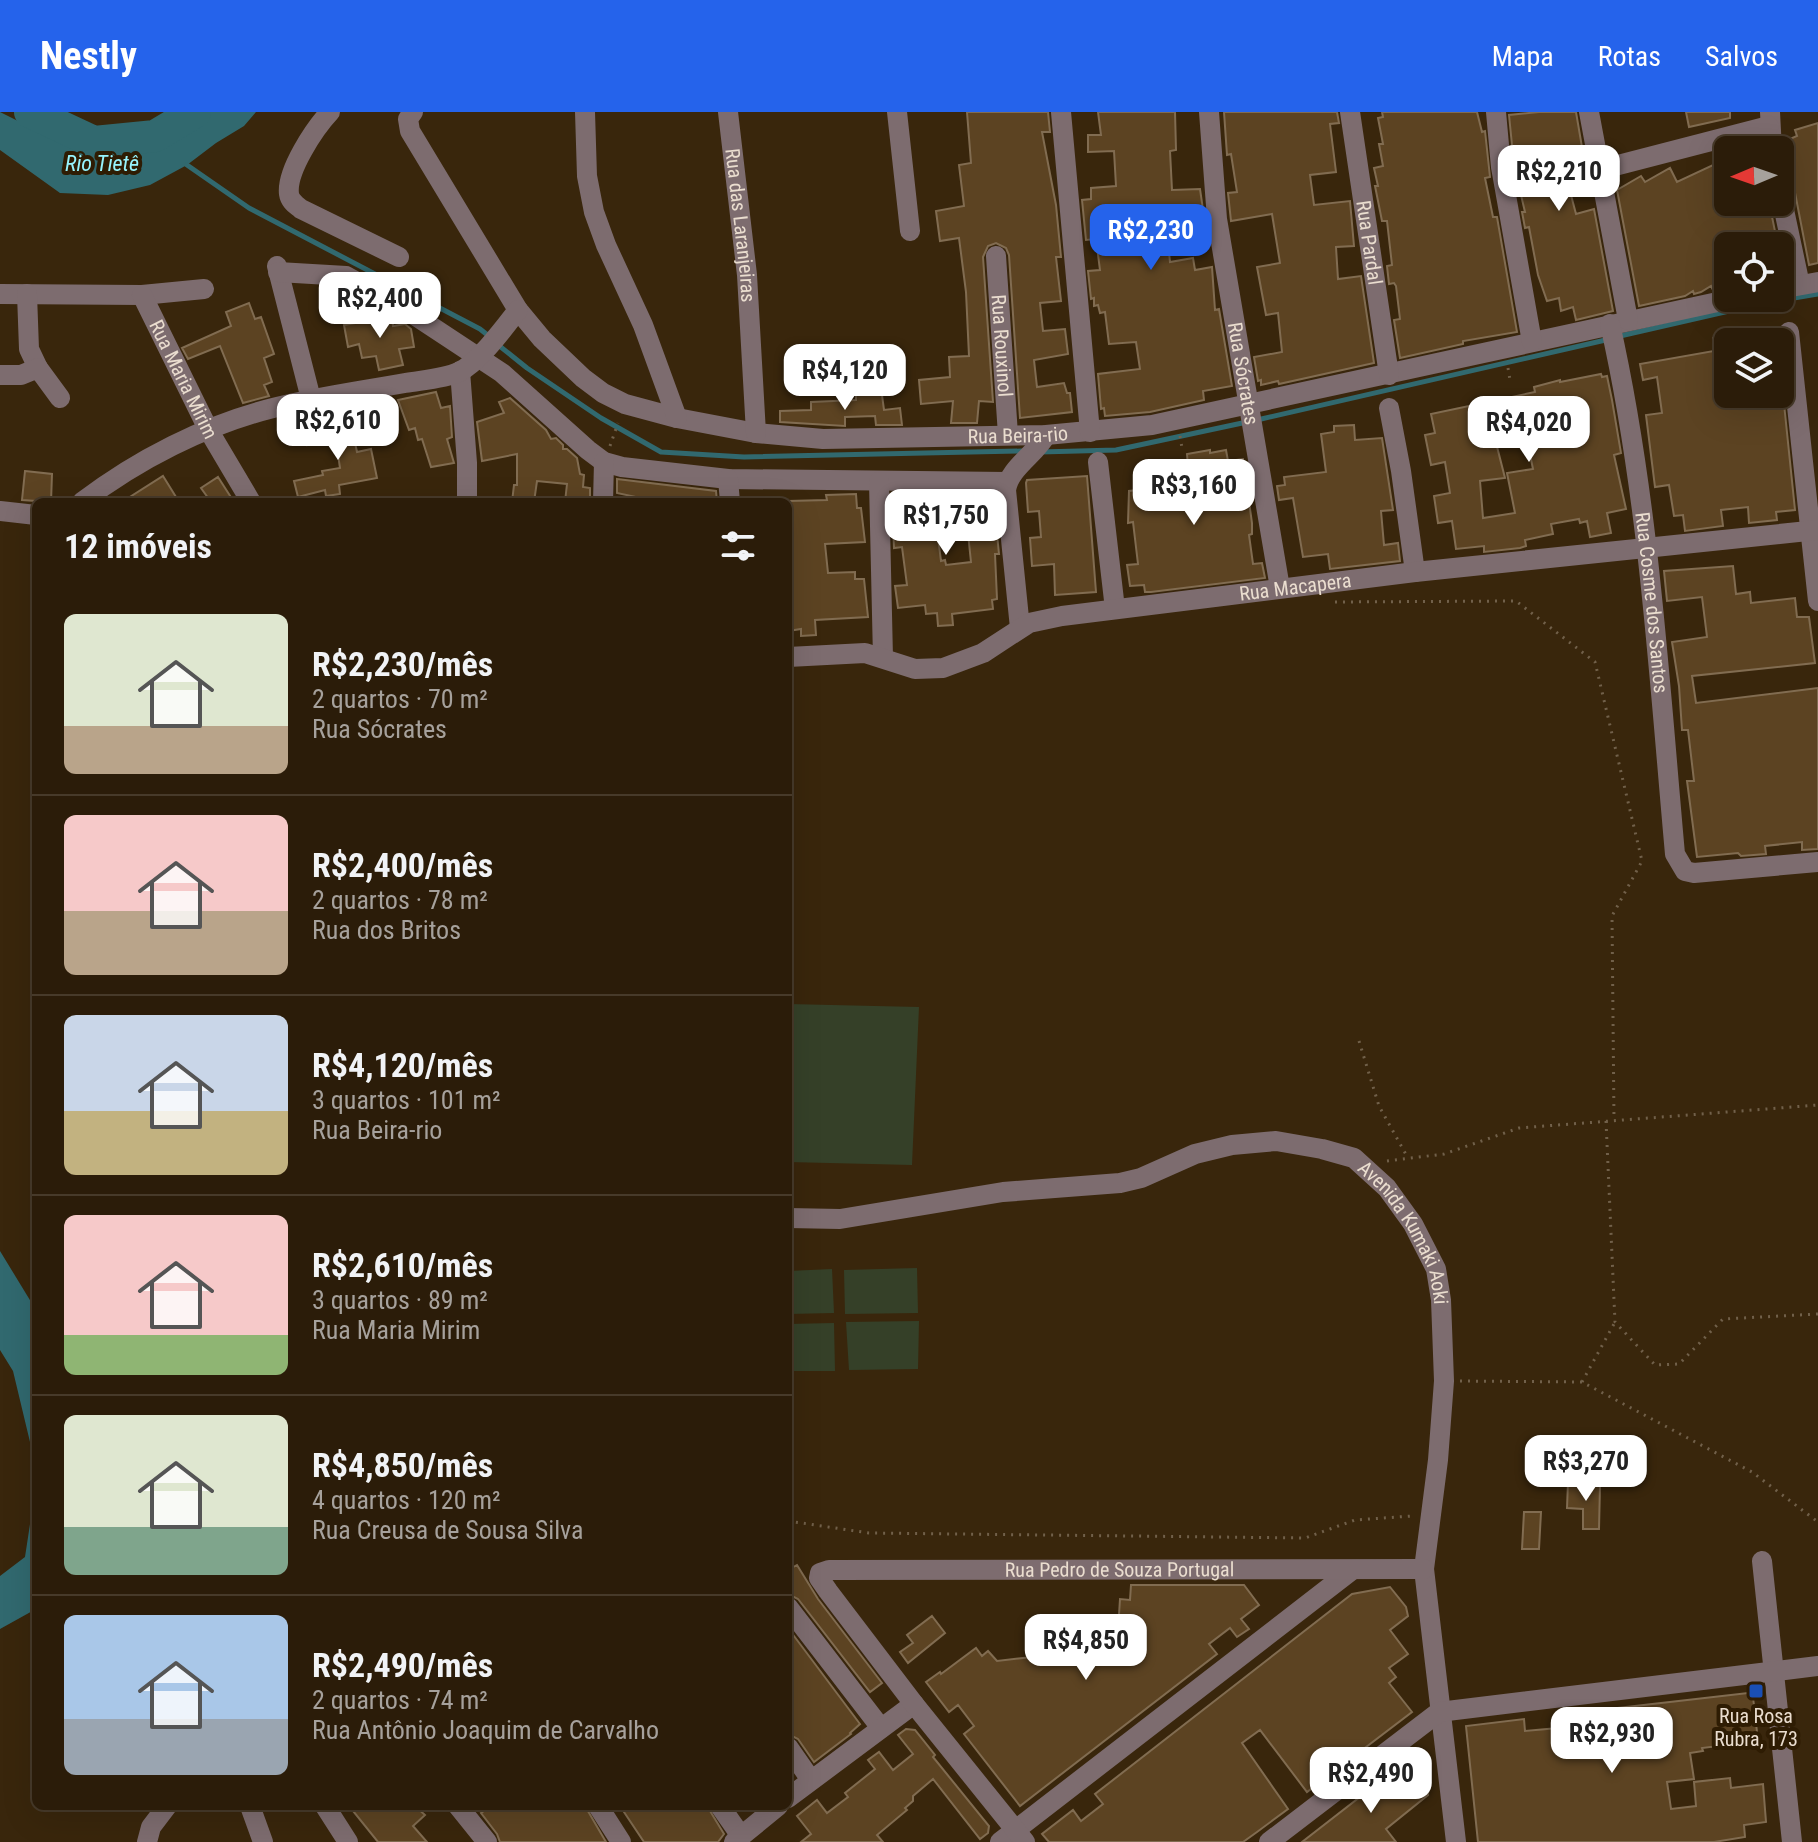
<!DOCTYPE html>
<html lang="pt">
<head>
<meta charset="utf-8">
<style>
	body { margin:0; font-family:"Roboto Condensed",sans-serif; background:#332512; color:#f1f3f6; height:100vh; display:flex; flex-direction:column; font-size:30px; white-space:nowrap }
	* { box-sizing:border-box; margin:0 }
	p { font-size:26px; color:#a6a19c }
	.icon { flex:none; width:44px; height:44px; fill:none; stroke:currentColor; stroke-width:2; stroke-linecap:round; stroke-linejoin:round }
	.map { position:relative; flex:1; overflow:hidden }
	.sheet { position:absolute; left:32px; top:386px; width:760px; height:1312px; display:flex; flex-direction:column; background:#2b1c09; border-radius:12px; box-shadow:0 8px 32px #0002,0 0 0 2px #473a2a }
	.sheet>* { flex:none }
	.needle { width:52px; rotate:268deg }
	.tools { position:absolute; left:1714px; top:24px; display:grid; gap:16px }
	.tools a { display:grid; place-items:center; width:80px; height:80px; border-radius:12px; background:#2b1c09; box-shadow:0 8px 32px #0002,0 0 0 2px #473a2a; font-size:40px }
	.price { position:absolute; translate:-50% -68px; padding:0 18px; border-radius:16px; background:#fff; color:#222; font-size:26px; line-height:52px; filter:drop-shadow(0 2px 4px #0008) }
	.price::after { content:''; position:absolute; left:50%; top:48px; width:24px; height:18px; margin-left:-12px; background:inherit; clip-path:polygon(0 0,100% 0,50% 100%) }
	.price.on { background:#2563eb; color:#fff }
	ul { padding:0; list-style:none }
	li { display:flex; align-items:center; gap:24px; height:200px; padding:0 32px }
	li+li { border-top:2px solid #473a2a }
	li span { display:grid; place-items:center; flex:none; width:224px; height:160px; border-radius:12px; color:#555 }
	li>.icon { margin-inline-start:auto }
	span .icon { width:96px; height:96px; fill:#fffc; stroke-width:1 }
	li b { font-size:34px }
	h2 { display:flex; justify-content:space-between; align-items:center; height:96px; padding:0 32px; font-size:34px }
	header { display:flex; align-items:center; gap:48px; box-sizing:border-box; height:112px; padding:0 40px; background:#2563eb; color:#fff }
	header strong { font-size:38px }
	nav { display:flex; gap:44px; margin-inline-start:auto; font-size:28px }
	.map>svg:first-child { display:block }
</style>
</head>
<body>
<header>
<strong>Nestly</strong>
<nav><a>Mapa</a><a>Rotas</a><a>Salvos</a></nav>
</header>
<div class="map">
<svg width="1818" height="1730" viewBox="0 0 1818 1730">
	<rect width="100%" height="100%" fill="#39260c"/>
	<path fill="#354028" d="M788 892 919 895 912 1053 788 1050Z
		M917 1156 918 1201 845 1202 844 1158Z
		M832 1157 834 1201 788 1202V1159Z
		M919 1209 918 1257 849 1258 846 1210Z
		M834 1211 835 1259H788V1212Z"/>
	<path fill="#31696f" d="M0 0 34 17 63 25 100 20 137 22 187 0H256L244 14 216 31 187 53 150 73 108 83 60 81 0 38Z
		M0 1139 36 1198V1497L0 1517V1464L25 1445 32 1399 30 1330 13 1259 0 1238Z"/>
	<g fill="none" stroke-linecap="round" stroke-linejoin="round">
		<path stroke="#31696f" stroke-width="5" d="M187 53 249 96 480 217 490 225
			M1620 224 1764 191 1818 182
			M497 232 527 256 601 306 661 340 744 345 1022 339
			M1257 308 1610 227
			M1040 340 1116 338 1247 310"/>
		<path stroke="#31696f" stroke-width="32" d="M30 0 94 30 155 24 195 0"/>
	</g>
	<path fill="#5c4322" stroke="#816c51" stroke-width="2" fill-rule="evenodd" d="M967 0H1048L1050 20H1042L1056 93 1061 145H1056L1061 189 1040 191 1043 219 1065 217 1068 242 1034 248 1037 275 1064 271 1067 281H1070L1072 300 1020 306 1009 143 1006 136 996 131 988 134 983 145 993 290 979 289 977 311H951L953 289 921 292 919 268 950 265 949 245 969 244 966 180 959 126 940 129 936 99 964 94 959 53 971 51Z
		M1098 0H1175L1176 38 1170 39 1172 78 1200 77 1206 118 1167 121 1170 150 1193 146 1195 158 1212 155 1215 198 1219 197 1232 274 1203 279 1204 288 1150 300 1105 304 1104 296 1101 297 1098 262 1140 257 1136 230 1109 232 1105 200 1100 201 1098 193 1094 194V186L1091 187 1088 159 1100 158 1096 127 1086 128 1082 88 1091 87V76L1116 74 1114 39 1088 40V23H1101Z
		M1224 0H1337L1339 11 1330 12 1336 60 1310 63 1314 93 1350 89 1354 134 1336 135 1338 167 1361 164 1374 251 1279 272 1278 269 1261 273V268L1258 269 1254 245 1282 240 1278 201 1266 203 1257 155 1280 151 1272 102 1231 109 1228 81 1237 80 1231 42 1227 43Z
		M1382 0H1477L1482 20 1485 19 1490 65 1485 66 1493 105H1497L1517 220 1463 229V232L1400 246 1394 208 1400 207 1396 174 1394 171 1389 172 1387 154 1392 153 1387 109H1382L1375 74H1378L1374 56 1383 54 1379 32H1383L1378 6 1383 5Z
		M1539 0H1576L1583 41 1567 44 1573 66 1567 68 1576 102 1594 97 1613 199 1576 208 1573 195 1561 199 1559 186 1547 189 1538 163 1529 115 1525 116 1522 100H1525L1514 53 1509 3Z
		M1686 0H1730V6L1689 15Z
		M1818 11V151L1809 153 1785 29 1797 24 1795 18Z
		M1728 46V90H1769L1778 134H1728V174L1713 178 1711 174 1701 180 1694 182 1693 179 1685 184 1639 194 1617 78 1641 64 1645 70 1670 56 1677 70Z
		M249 191 255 207 261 205 274 242 264 246 272 270 264 273 269 284 243 291 220 234 188 247 182 236 231 214 226 200Z
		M384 199 389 208 392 207 393 214 405 212 411 217 414 235 399 237 403 253 379 258 376 244 362 246 359 232 348 235 344 213 373 208 372 201Z
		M1776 216 1777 230H1732V221Z
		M1728 224V282H1783L1795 398 1776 400 1777 408 1749 411 1748 395 1721 398 1723 414 1685 419 1683 403 1674 404 1669 373 1655 375 1646 303 1662 301 1657 265 1643 268 1640 252 1714 239 1713 226Z
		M1601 262 1602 265 1607 264 1612 288 1621 341 1614 343 1626 397 1607 401 1611 421 1590 425 1587 409 1580 411 1579 407 1551 412 1553 422 1525 428 1526 434 1520 436 1484 440V434L1456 437 1452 409 1438 411 1434 384 1450 381 1445 350 1431 353 1425 323 1435 321 1431 302 1535 280 1534 275 1560 268V270ZM1524 313 1533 357 1507 361 1515 401 1483 406 1480 369 1505 366 1493 319Z
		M436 280 441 296 450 294 452 325 447 327 454 351 431 355 422 327 418 328 415 316 409 318 398 288Z
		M856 282 882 283 884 298 900 296 902 313H876L875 304 845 305V314L780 310V299L811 298V290L856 288Z
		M510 286 546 318 551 327 556 326 563 333V337H567L577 346 580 362 584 363 583 375 590 376V390H565L567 372 537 369 534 390H512L514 373H517V342L482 349 477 310 504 301 499 290Z
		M382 288 385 303 372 307 369 290Z
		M351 312 357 340 371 337 377 366 339 373 340 382 326 384 325 378 298 385 294 369 323 363 322 359 340 356 336 329 307 333 305 319Z
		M1354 313 1355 328 1382 326 1393 398 1381 399 1384 433 1398 431 1400 449 1330 457 1328 442 1303 445 1293 386 1279 388 1277 374 1285 373 1284 365 1326 360 1321 322 1334 320V314Z
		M1210 338V341L1226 338 1228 349 1243 347 1252 411V422L1249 423 1253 452 1262 451 1265 466 1151 480H1145L1144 473 1130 474 1127 453 1138 452 1133 410 1128 411 1129 379 1165 375 1163 360 1188 354 1187 342Z
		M25 359 52 362 51 390 22 388Z
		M163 364 176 385 168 390H122Z
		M1087 364 1096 480 1055 483 1054 452 1032 454 1030 426 1041 425 1039 399 1028 400 1026 371 1027 368Z
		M218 365 234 390H211L201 376Z
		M617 367 716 379 717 390H659L617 381Z
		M856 382 857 396H861L865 430 825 432 828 461 855 460V467H864L868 505 815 508 816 523 801 524V517L788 519V389L827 388 826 383Z
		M928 382 963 383V392L934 394 941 449 945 448 946 453 971 450 964 383H993L999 442H995L997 487 992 488 993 497 952 502 953 513 938 514 937 501 926 502 925 493 898 496 895 474 907 473 902 435 894 436 892 387 928 384Z
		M1733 454 1736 482 1750 480 1751 491 1795 486 1797 505H1809L1815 551 1692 564 1696 591 1818 576V737L1802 738V730L1765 734 1766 742 1741 744 1738 741 1697 745 1687 669H1694L1688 618H1682L1679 574 1672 530 1707 525 1702 485 1667 489 1664 459Z
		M1568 1370 1600 1373 1599 1417H1583V1397L1567 1396Z
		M1524 1400H1541L1539 1437H1522Z
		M797 1453 818 1487 882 1571 870 1580 798 1487 788 1482V1458Z
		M1131 1473H1244L1259 1493 1241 1507 1249 1517 1237 1525 1230 1516 1209 1532 1217 1542 1020 1694 964 1622 974 1614 958 1593 949 1600 926 1570 940 1560 941 1562 976 1536 982 1544 988 1539 997 1549 1032 1545 1031 1525 1066 1523 1070 1540 1117 1534 1120 1487 1130 1488Z
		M1390 1475 1406 1495 1408 1504 1390 1518 1408 1542 1389 1556 1396 1565 1389 1571 1412 1600 1307 1680 1260 1618 1242 1631 1288 1697 1257 1720 1243 1730H1049L1042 1722 1073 1698 1081 1709 1103 1692 1095 1682 1352 1482Z
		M932 1504 945 1521 908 1551 900 1540 913 1531 907 1523Z
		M788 1516 860 1612 850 1621 851 1622 814 1650 798 1627 788 1622Z
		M1748 1581 1753 1585 1758 1629 1702 1636 1703 1639 1690 1641 1694 1667 1667 1670 1671 1697 1696 1694 1694 1670 1730 1666 1731 1676 1763 1672 1766 1710 1744 1713 1745 1725 1714 1730H1478L1466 1614 1524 1607 1525 1619 1558 1616 1557 1603Z
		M906 1617 915 1618 935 1643 933 1645 989 1714 988 1721 980 1727 933 1667 913 1684V1689L905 1696 907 1698 877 1723 883 1730H801L811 1722 797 1704 817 1688 827 1701 848 1685 845 1681 875 1657 868 1648 879 1640 893 1658 913 1642 898 1623Z
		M1409 1666 1416 1675 1426 1668 1428 1683 1386 1717 1396 1730H1302L1378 1671 1388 1683Z
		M349 1694H415L425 1703 413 1714 427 1730H378Z
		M492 1694H585L606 1730H500L497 1722 481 1701Z
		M620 1694H707L724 1722 718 1730H644Z"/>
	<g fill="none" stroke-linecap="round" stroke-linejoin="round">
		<path stroke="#71604a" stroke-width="3" stroke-dasharray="2 6" stroke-linecap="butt" d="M1508 256 1510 268
			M1180 324 1182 336
			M610 334 618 311
			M1335 490 1516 489 1595 550 1642 749 1612 804 1614 1008
			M1359 929 1379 994 1408 1046
			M1606 1009 1615 1210 1655 1253 1679 1252 1723 1207 1818 1202
			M1387 1049 1444 1042 1519 1016 1818 993
			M1460 1269 1582 1270 1752 1360 1818 1410
			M1582 1270 1615 1210
			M788 1409 869 1421 1305 1426 1355 1408 1412 1404"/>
		<g stroke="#7d6c6f" stroke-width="20">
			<path d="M330 0C315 16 286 59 289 82 290 89 295 92 301 97L399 145"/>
			<path id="s1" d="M413 0 408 7 410 19 518 198 542 227 583 266 603 281 625 292 677 306 756 321 823 327 1046 323 1152 313 1736 186"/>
			<path d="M585 0 587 64 594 100 606 133 643 213 677 306"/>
			<path id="s2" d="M728 0 747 163 756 321"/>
			<path d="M897 0 910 119"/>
			<path d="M1061 0 1090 320"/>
			<path id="s3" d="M1209 0 1217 107 1280 476"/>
			<path id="s4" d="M1350 0 1389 263"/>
			<path d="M1496 0 1501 55 1532 230"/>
			<path d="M1589 0 1628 208"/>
			<path d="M1770 0 1772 38"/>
			<path d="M1599 58 1769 14"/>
			<path d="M1780 79 1800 173"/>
			<path id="s5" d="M996 144 1008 323"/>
			<path d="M277 154 311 287"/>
			<path d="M278 160 346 164 399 193 502 261 588 338 604 350 622 355 728 367 1007 370"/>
			<path d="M1780 177 1818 170"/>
			<path d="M0 182 142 183 204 177"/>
			<path d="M27 182 29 237 38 256"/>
			<path id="s6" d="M142 183 209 319 251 390"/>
			<path id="s7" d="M1610 212C1649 386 1659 566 1675 742L1685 759 1694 761 1818 750"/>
			<path d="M1789 220 1818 489"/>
			<path d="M460 259 467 351V390"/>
			<path d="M0 263H21L38 256 60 286"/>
			<path d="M1389 296 1401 359 1415 460"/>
			<path d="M1098 350 1115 497"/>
			<path d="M728 367 730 390"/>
			<path d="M879 370 883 546"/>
			<path d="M82 390C137 348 205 313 273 296 316 285 361 279 405 271 422 268 443 267 459 260 479 250 504 216 518 198"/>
			<path d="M603 390 604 350"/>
			<path d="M0 399 36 403"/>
			<path d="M1020 516 1006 378C1009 356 1036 342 1046 323"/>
			<path id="s8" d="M788 545 865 541 915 557 943 556 983 541 1029 511 1062 504 1415 460 1818 418"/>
			<path id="s9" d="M788 1106 840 1107 1003 1080 1120 1071 1141 1066 1195 1042 1232 1033 1276 1029 1322 1037 1354 1046 1387 1076 1413 1112 1436 1157 1441 1188 1444 1269 1438 1348 1424 1457 1456 1730"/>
			<path d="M1762 1449 1792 1730"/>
			<path d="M788 1495 881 1616"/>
			<path d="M788 1635 811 1668"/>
			<path d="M788 1686 914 1592"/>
			<path d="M250 1694 263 1730"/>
			<path d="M325 1694 348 1730"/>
			<path d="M458 1694 487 1730"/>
			<path d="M598 1694 621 1730"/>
			<path d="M720 1694 741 1724"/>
			<path d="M147 1730 151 1715 167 1694"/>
			<path d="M734 1730 778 1694"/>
			<path d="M1000 1730 1352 1458"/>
			<path id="s10" d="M1025 1730 914 1592 828 1479 819 1466 820 1461 829 1458 1424 1457"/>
			<path d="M1269 1730 1439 1600 1818 1554"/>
		</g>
	</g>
	<rect fill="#1a4fb4" stroke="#2e1c03" stroke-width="3" x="1748" y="1571" width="16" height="16" rx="4"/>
	<g text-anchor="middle" stroke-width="8" stroke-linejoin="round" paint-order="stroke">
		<g font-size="20" fill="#eaddcf" stroke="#2e1c03">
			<text dy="7" stroke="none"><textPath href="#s2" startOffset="114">Rua das Laranjeiras</textPath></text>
			<text dy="7" stroke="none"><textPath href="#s4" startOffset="132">Rua Pardal</textPath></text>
			<text dy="7" stroke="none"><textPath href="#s5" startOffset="90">Rua Rouxinol</textPath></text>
			<text dy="7" stroke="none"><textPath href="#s3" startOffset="264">Rua Sócrates</textPath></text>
			<text dy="7" stroke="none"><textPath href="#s6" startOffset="94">Rua Maria Mirim</textPath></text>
			<text dy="7" stroke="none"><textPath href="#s1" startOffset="770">Rua Beira-rio</textPath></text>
			<text dy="7" stroke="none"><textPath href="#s8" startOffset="524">Rua Macapera</textPath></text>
			<text dy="7" stroke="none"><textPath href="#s7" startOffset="282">Rua Cosme dos Santos</textPath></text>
			<text dy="7" stroke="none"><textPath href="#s9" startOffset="670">Avenida Kumaki Aoki</textPath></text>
			<text dy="7" stroke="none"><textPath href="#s10" startOffset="640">Rua Pedro de Souza Portugal</textPath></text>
		</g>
		<g font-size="20" fill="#eaddcf" stroke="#2e1c03">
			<text x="1756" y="1611">Rua Rosa<tspan x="1756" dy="23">Rubra, 173</tspan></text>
		</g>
		<g font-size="22" font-style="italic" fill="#97f4fd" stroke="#2e1c03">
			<text x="102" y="59">Rio Tietê</text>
		</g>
	</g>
</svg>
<div class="tools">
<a><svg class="needle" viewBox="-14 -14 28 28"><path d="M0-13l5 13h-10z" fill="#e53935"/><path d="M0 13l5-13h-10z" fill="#a6a19c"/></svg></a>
<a><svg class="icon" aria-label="locate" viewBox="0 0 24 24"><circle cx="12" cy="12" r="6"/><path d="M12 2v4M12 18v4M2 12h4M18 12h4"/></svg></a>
<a><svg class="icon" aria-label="layers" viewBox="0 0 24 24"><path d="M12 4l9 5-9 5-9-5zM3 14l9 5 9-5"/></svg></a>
</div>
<b class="price" style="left:1559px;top:101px">R$2,210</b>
<b class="price on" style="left:1151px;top:160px">R$2,230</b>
<b class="price" style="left:380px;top:228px">R$2,400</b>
<b class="price" style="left:845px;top:300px">R$4,120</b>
<b class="price" style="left:338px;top:350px">R$2,610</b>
<b class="price" style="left:1529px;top:352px">R$4,020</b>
<b class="price" style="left:1194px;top:415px">R$3,160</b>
<b class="price" style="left:946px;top:445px">R$1,750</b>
<b class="price" style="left:1586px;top:1391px">R$3,270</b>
<b class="price" style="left:1086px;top:1570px">R$4,850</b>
<b class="price" style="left:1612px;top:1663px">R$2,930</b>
<b class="price" style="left:1371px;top:1703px">R$2,490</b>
<section class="sheet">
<h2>12 imóveis<svg class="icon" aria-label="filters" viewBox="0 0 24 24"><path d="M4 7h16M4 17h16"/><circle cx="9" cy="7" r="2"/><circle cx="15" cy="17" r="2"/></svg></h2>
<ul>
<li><span style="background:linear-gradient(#dfe7d0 70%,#b9a48a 0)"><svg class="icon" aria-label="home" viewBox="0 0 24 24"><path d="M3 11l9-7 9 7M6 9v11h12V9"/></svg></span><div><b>R$2,230/mês</b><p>2 quartos · 70 m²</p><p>Rua Sócrates</p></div></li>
<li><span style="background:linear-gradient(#f6c9c9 60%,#b9a48a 0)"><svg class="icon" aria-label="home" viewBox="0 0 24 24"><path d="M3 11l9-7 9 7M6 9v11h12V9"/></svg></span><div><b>R$2,400/mês</b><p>2 quartos · 78 m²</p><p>Rua dos Britos</p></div></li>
<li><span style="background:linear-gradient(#c9d6e8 60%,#c2b280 0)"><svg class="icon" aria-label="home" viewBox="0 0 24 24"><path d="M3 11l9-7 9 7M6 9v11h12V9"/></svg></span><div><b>R$4,120/mês</b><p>3 quartos · 101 m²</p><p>Rua Beira-rio</p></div></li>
<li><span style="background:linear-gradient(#f6c9c9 75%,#8fb573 0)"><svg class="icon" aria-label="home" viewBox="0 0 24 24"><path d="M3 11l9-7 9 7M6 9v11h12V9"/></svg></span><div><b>R$2,610/mês</b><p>3 quartos · 89 m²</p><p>Rua Maria Mirim</p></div></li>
<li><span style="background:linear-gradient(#dfe7d0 70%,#7fa58c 0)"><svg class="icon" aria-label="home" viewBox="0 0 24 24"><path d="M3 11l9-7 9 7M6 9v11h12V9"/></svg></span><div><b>R$4,850/mês</b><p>4 quartos · 120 m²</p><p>Rua Creusa de Sousa Silva</p></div></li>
<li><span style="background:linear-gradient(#a9c7e8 65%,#9aa5b1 0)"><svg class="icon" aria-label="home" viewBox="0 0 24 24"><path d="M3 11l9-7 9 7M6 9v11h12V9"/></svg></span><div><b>R$2,490/mês</b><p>2 quartos · 74 m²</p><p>Rua Antônio Joaquim de Carvalho</p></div></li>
</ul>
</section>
</div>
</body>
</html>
